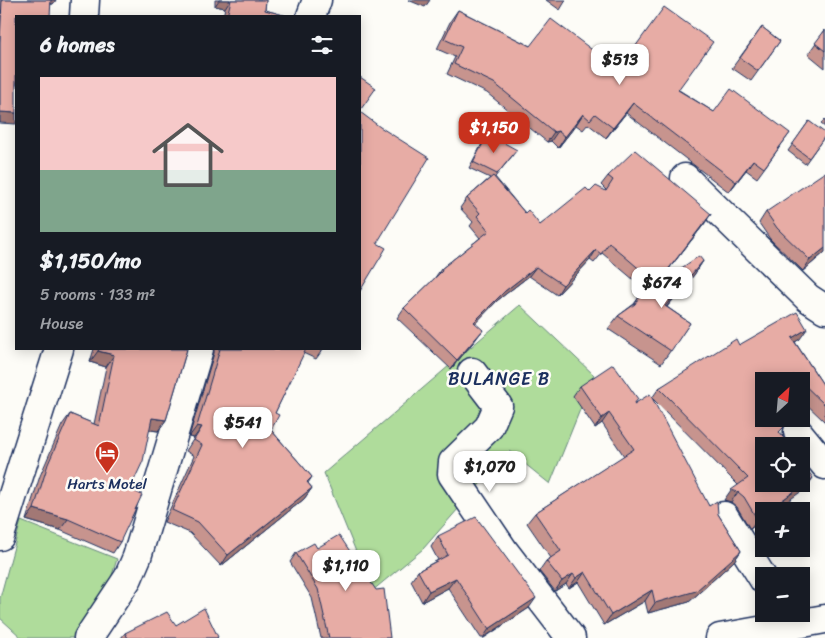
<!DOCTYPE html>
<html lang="en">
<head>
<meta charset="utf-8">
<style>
	body { margin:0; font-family:Sriracha,sans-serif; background:#20242c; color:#f1f3f6; height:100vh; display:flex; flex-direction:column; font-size:19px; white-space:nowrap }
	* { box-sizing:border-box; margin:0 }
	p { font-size:16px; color:#9ea1a6 }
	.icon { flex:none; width:28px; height:28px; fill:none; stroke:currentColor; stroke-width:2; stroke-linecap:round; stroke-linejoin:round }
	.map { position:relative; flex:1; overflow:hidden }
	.panel { position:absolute; left:15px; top:15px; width:346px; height:335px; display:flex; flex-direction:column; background:#171b24; border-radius:0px; box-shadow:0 2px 12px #0003 }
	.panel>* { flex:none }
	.needle { width:32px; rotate:26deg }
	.tools { position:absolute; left:755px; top:372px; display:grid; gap:10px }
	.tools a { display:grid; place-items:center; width:55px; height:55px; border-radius:0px; background:#171b24; box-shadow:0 2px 12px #0003; font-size:25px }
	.price { position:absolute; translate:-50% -42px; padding:0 11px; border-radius:10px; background:#fff; color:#222; font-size:16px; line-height:32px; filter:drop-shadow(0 1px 2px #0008) }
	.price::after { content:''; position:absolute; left:50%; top:30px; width:15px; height:11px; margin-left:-8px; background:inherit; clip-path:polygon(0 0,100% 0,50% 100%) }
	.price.on { background:#c8321e; color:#fff }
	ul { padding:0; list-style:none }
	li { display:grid; align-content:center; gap:10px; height:265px; padding:0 25px }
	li+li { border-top:1px solid #363941 }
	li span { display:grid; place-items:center; height:155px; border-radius:0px; color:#555 }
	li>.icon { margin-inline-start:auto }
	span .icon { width:90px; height:90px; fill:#fffc; stroke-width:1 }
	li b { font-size:21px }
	h2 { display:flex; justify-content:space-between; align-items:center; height:60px; padding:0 25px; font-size:21px }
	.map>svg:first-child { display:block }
</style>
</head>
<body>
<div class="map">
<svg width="825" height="638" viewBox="0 0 825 638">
	<rect width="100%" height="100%" fill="#fdfcf7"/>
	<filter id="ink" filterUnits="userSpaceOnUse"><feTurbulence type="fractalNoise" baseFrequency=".02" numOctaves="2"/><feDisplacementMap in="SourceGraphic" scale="10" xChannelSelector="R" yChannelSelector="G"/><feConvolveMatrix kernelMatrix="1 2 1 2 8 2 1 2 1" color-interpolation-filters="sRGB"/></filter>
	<g filter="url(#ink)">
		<path fill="#afdc9b" stroke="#65867c" d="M520 305 594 375 550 484 509 451 423 549 372 591 324 473Z
			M21 521 117 559 108 588 79 638H22L0 618V598Z"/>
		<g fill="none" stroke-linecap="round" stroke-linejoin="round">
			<defs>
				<path id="minor" d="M84 16 85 0
					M311 16 317 0
					M685 178 808 298 825 309
					M472 372 498 406 489 427 453 462 452 474 504 551 571 638
					M798 432 825 465
					M724 516 764 580
					M0 536 59 349
					M88 638 128 578 137 557 199 349
					M720 638 825 619"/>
			</defs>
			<use href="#minor" stroke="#1b2f5e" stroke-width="31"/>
			<use href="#minor" stroke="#fdfcf7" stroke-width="28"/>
		</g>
		<path fill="#c7948e" stroke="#1b2f5e" d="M0 0H56L53 4H51L0 123Z
			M215 0H266L265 10 287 16H223L225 8 215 6Z
			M546 0H566L560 10Z
			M458 10 530 46 599 55 679 90 714 112 790 133 757 178 746 170 729 192 626 113 606 138 588 124 583 130 576 125 558 148 551 141 547 142 487 93 447 74 455 57 437 49 451 20Z
			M762 27 780 41 751 81 732 68Z
			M825 30V68L808 54Z
			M825 119V127L821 124Z
			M809 121 825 136 805 164 788 151Z
			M488 134 513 155 495 177 525 213 540 225 590 192 606 191V190L601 185 608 176 705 223 656 285 703 261 694 275 667 307 690 323 661 364 608 329 618 316 634 304 639 297 647 291 602 253 594 263 590 260 557 295 529 276 498 300 475 323 476 339 451 369 397 318 404 308 434 279 441 269 480 238 470 226 473 222 460 208 467 198 490 178 469 168 484 140Z
			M766 212 825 252 803 271 770 239 759 223Z
			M800 339 795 342 824 386 825 385V422L801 399V381H764L762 401 780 433 806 488 764 511V519L750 529 737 507 731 502 724 500 738 485 652 398 659 388 739 345Z
			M94 349H187L166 420 158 431 149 430 130 489 120 542 113 553 60 530 26 520 40 476 62 425 70 414 94 424 106 367 90 362Z
			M214 349H323L316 359 303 353 275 413 271 430 312 477 308 483 312 488 304 499 221 566 190 533 164 522 194 456 186 451 194 438 189 437 214 353Z
			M580 386 634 404 709 506 718 514 741 551 734 561 689 602 648 613 645 601 604 625 578 582 569 588 566 584 555 591 539 571 546 561 551 558 527 523 535 513 624 456 602 423 595 428 573 396Z
			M438 536 529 608 484 638H481L448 588 422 602 411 581 418 571 438 560 431 547Z
			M317 548 390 638H321L312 598 290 562 296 553Z
			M176 625 218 638H121L125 633Z"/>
		<path fill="#a27874" stroke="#1b2f5e" d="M46 0H56L53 4 44 3Z
			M219 0H230L225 8 215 6Z
			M408 0H430L425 7Z
			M633 103 626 113 606 138 613 128Z
			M0 112 16 113V124L0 123Z
			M583 114 576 125 558 148 565 137Z
			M558 131 551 141 547 142 554 132Z
			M753 160 746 170 729 192 736 182Z
			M711 214 705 223 650 293 657 284Z
			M825 248V252L803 271 810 260Z
			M596 250 590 260 557 295 563 285Z
			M703 261 694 275 656 319 665 306Z
			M536 267 529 276 498 300 467 332 474 322 505 291Z
			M807 329 800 339 785 348 792 338Z
			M483 330 476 339 451 369 457 360Z
			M98 351 114 355 106 367 90 362Z
			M794 375 790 381H784Z
			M764 395V400L752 408 759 398Z
			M609 413 602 423 595 428 602 418Z
			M152 418 166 420 158 431 144 429Z
			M197 426 202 427 194 438 189 437Z
			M813 478 806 488 774 511H767Z
			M312 488 304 499 221 566 228 555Z
			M731 490 738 492 731 502 724 500Z
			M34 509 68 519 60 530 26 520Z
			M764 514V519L750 529 757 519Z
			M741 551 734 561 689 602 648 613 655 603Z
			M585 572 578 582 569 588 576 578Z
			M573 574 566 584 555 591 562 581Z
			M456 578 448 588 422 602 429 591Z
			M652 590 645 601 604 625 611 615Z
			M536 598 529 608 483 638 489 629Z"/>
		<path fill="#e7aca5" stroke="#1b2f5e" d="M2 0H51L50 16H16V113L0 112V42Z
			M231 0H266L265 10 287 16H227Z
			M664 7 713 42 678 90 714 112 731 89 790 133 764 168 753 160 736 182 633 103 613 128 595 114 590 120 583 114 565 137 558 131 554 132 494 83 454 64 462 47 444 39 458 10 530 46 551 19 599 55 604 48 627 58Z
			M762 27 780 41 758 71 740 58Z
			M825 30V51L815 43Z
			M360 77 376 88 361 109 360 108Z
			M360 112 380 127 429 158 377 243 386 248 360 291Z
			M809 121 825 133V136L809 158 792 145Z
			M488 134 517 150 497 174 473 162Z
			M635 150 711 214 657 284 609 243 601 254 596 250 563 285 536 267 505 291 474 322 483 330 457 360 404 308 442 271 441 269 489 231 477 216 480 213 467 198 493 176 525 213 528 210 540 225 586 188 590 192 596 186 606 191 613 180 608 176Z
			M825 172V248L810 260 777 228 766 212Z
			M699 256 703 261 665 306 690 323 671 351 618 316 635 304 639 297Z
			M797 312 807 329 792 338 824 386 825 385V405L794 375 784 381H764V395L759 398 764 404V419H777L784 427 779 432 790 446H764V484H801V461L813 478 767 511H764V514L757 519 744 497 738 492 731 490 748 478 659 388 736 339 739 345Z
			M99 349H187L166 420 152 418 143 461 130 489 142 495 120 542 68 519 34 509 48 464 70 414 99 426 114 355 98 351Z
			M220 349H306L275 413 279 415 271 430 312 477 307 482 312 488 228 555 198 522 172 510 202 445 194 440 202 427 197 426Z
			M613 364 638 399 634 404 650 394 709 506 717 501 718 514 741 551 696 591 655 603 652 590 611 615 585 572 576 578 573 574 562 581 546 561 561 551 535 513 634 449 609 413 602 418 580 386Z
			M476 517 536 598 489 629 456 578 429 591 418 571 448 555 438 536Z
			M339 535 376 590 384 589 390 638H329L318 589 296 553 314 543 317 548Z
			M204 608 218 637 217 638H128L125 633 167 612 176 625Z"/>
	</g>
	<defs>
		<symbol id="hotel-pin" viewBox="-11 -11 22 30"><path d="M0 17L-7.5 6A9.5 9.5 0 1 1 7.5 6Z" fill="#c8321e" stroke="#fdfcf7"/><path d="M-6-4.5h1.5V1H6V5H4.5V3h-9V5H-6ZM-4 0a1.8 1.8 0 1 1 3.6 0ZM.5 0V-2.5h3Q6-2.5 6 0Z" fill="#fff"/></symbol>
	</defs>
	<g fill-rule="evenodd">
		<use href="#hotel-pin" x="93" y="439" width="28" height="38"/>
	</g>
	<g text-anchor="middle" stroke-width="5" stroke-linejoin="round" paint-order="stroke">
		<g font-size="15" fill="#1b2f5e" stroke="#fdfcf7">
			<text x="107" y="489">Harts Motel</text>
		</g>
		<g font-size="18" letter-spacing="1" fill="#1b2f5e" stroke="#fdfcf7">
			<text x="499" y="385">BULANGE B</text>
		</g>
	</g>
</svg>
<div class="tools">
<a><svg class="needle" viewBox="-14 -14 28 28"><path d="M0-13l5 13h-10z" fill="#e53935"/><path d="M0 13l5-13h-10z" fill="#9ea1a6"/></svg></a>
<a><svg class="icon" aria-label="locate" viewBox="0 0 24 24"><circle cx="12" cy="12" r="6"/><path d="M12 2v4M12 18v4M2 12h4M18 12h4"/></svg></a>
<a>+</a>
<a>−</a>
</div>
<b class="price" style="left:620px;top:86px">$513</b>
<b class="price on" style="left:494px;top:154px">$1,150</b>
<b class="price" style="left:662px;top:309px">$674</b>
<b class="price" style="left:243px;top:449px">$541</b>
<b class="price" style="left:490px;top:493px">$1,070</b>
<b class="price" style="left:346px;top:592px">$1,110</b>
<section class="panel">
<h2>6 homes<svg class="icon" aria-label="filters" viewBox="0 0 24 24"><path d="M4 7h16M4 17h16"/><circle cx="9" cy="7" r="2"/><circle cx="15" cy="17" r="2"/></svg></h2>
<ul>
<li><span style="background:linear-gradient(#f6c9c9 60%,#7fa58c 0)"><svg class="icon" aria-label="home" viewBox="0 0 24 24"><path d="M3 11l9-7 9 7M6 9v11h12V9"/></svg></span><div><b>$1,150/mo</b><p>5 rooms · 133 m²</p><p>House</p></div></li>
</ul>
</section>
</div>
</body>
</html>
